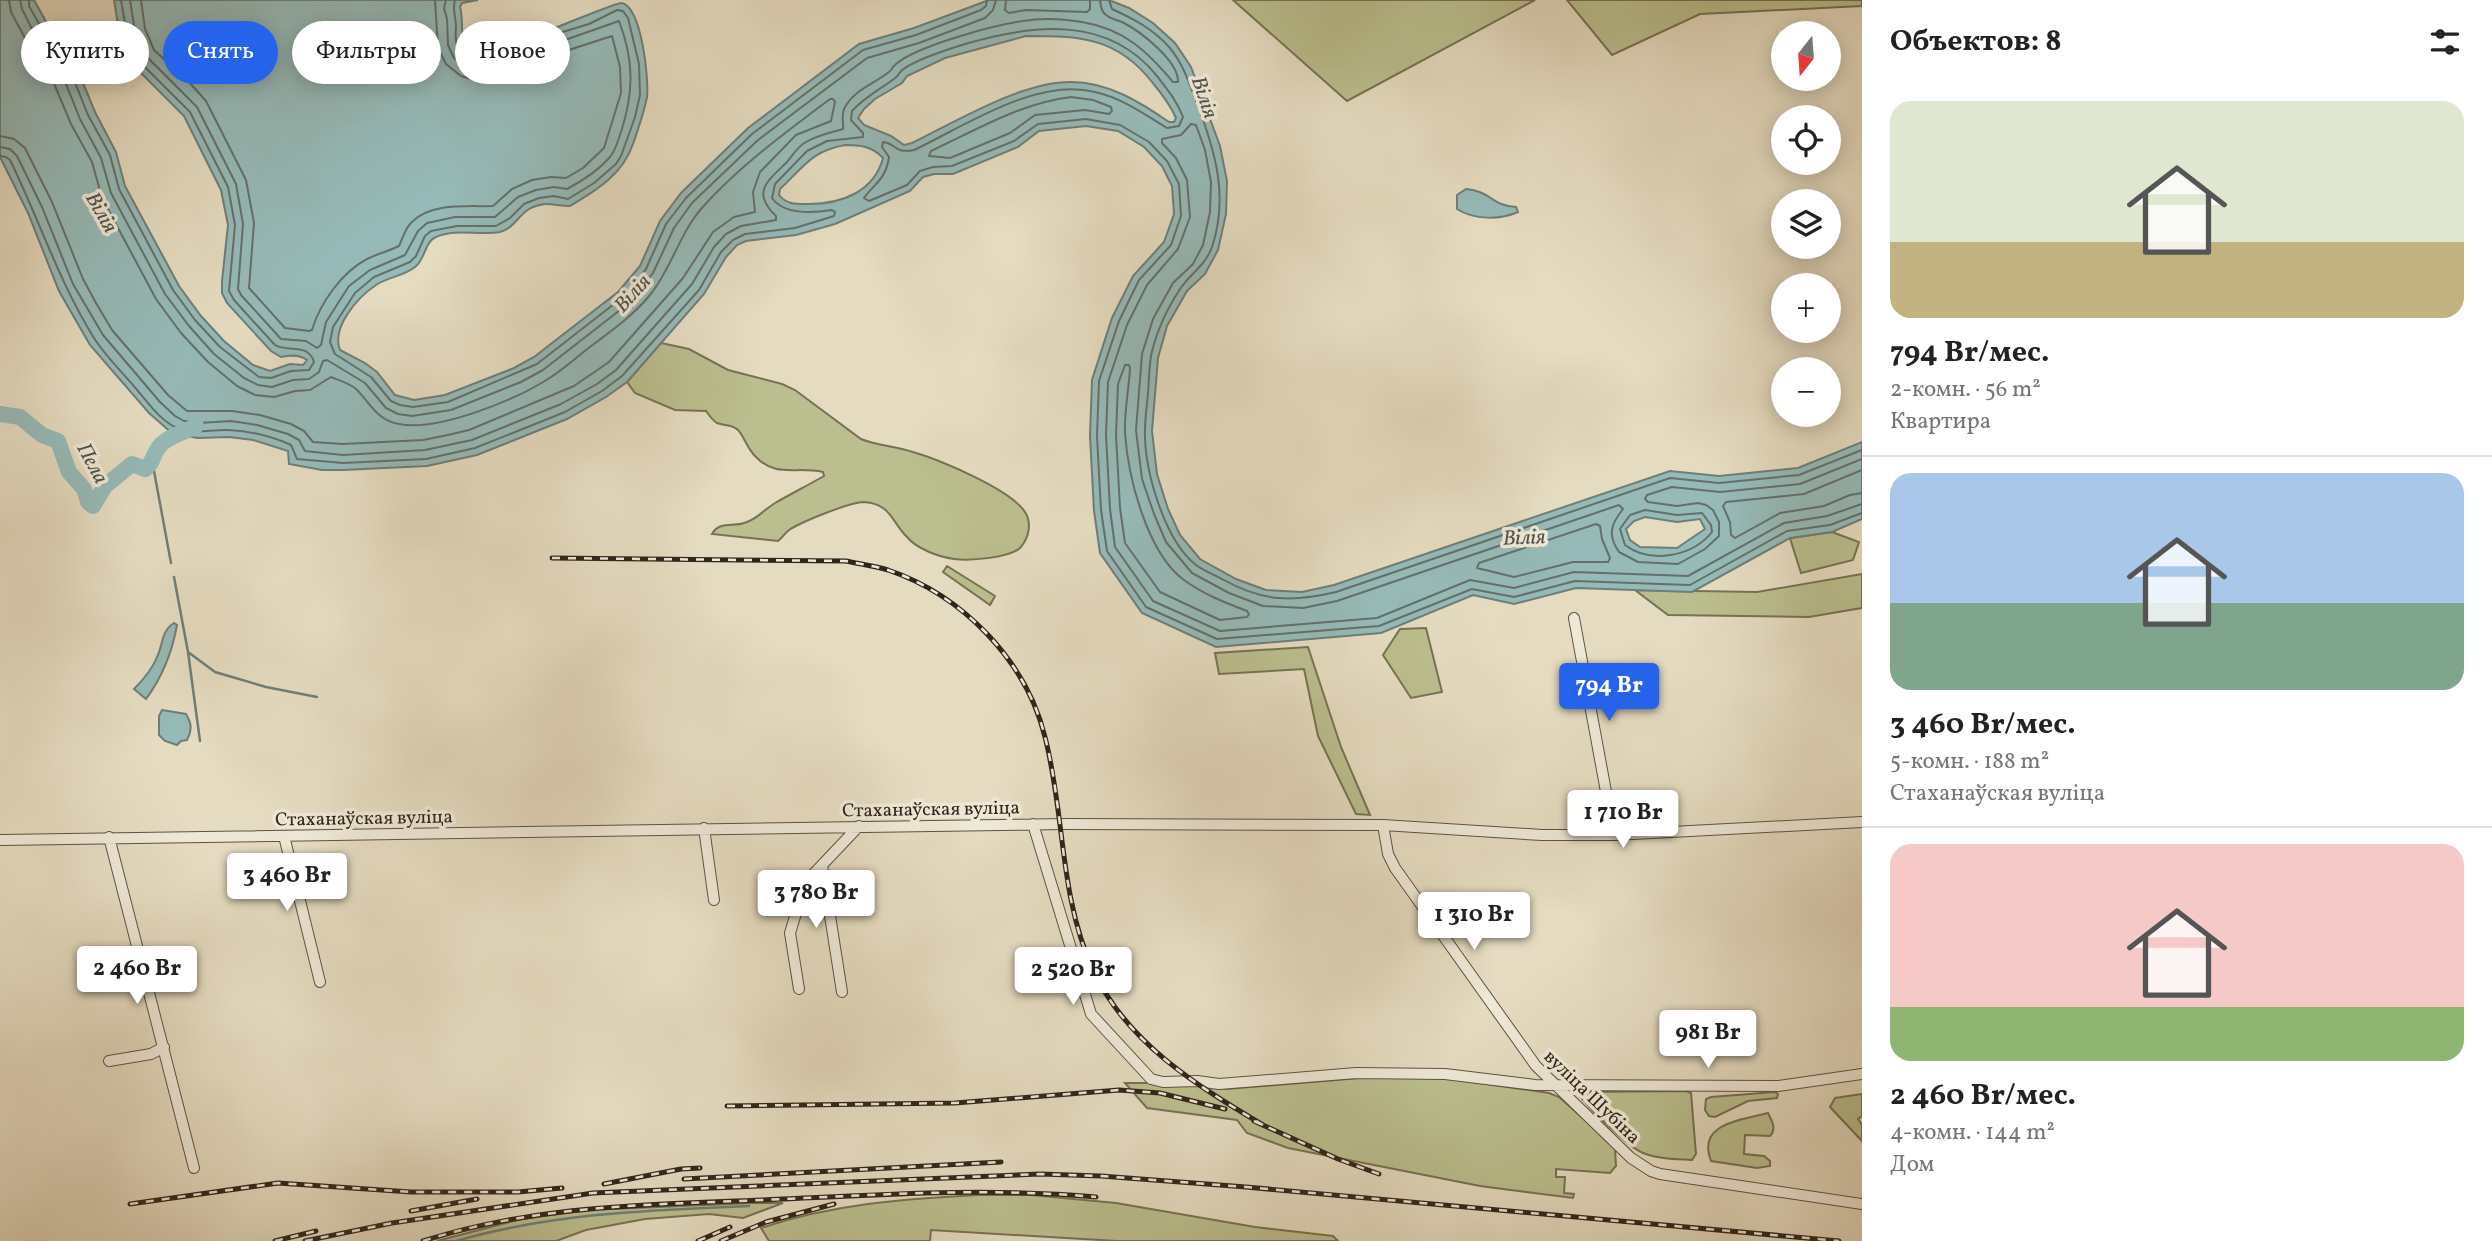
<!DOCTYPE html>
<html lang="ru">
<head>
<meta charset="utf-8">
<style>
	body { margin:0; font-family:Vollkorn,serif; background:#f6f6f6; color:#222; height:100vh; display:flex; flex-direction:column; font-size:26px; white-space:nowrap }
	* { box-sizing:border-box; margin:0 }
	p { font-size:23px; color:#767676 }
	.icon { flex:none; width:38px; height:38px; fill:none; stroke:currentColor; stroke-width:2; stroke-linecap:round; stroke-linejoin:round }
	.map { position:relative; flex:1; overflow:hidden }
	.drawer { display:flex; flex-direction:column; background:#fff; width:630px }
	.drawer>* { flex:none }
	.top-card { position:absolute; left:21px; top:21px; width:665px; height:63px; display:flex; gap:14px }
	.needle { width:46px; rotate:197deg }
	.buttons { position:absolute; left:1771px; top:21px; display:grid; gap:14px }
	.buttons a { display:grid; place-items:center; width:70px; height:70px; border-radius:50%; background:#fff; box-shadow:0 4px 18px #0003; font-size:35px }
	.price { position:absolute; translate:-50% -60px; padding:0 16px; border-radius:7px; background:#fff; color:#222; font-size:23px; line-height:46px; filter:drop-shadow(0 2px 4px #0008) }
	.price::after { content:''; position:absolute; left:50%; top:42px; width:21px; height:16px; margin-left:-10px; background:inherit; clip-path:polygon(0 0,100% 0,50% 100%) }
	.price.selected { background:#2563eb; color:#fff }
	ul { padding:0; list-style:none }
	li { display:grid; align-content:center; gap:14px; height:371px; padding:0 28px }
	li+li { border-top:2px solid #e0e0e0 }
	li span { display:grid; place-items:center; height:217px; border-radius:21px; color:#555 }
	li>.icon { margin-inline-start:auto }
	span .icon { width:126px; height:126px; fill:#fffc; stroke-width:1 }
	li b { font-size:30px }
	h2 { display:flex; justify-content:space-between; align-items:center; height:84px; padding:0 28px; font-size:30px }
	.pill { padding:0 24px; border-radius:32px; background:#fff; box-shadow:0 4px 18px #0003; font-size:24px; line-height:63px }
	.pill.selected { background:#2563eb; color:#fff }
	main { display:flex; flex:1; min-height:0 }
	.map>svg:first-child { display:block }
</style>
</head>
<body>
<main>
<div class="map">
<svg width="1862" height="1241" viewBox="0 0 1862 1241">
	<rect width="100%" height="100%" fill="#e5dbc0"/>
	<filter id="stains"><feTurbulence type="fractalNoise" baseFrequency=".00286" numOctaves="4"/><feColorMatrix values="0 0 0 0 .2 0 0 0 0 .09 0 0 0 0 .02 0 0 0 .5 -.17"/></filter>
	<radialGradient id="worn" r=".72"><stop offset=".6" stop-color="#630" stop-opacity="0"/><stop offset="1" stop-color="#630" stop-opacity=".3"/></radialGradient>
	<path fill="#bbbe8e" stroke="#767254" stroke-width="2" d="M1233 0H1535L1347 101Z
		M1567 0H1862V6L1700 14 1612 55Z
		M661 343 689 349 728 370 782 384 795 390 861 439C878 446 896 446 913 452 940 460 1010 489 1025 512 1032 523 1029 537 1021 547 1011 558 970 561 954 559 939 557 917 549 907 537 891 521 891 504 864 502 850 502 801 522 789 530 785 533 782 538 778 541L712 534C720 520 734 528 747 522 758 518 765 509 775 503 791 494 808 485 824 476L823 472C796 466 776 478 756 457 747 449 744 436 738 430 732 424 724 426 717 423 713 421 709 415 706 411L675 410 635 393 627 382Z
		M1832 532 1859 542 1853 560 1801 573 1790 538Z
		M947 566 995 596 990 605 943 572Z
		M1862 574V608L1809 617 1668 615 1635 590 1757 592Z
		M1426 628 1442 692 1411 698 1383 655 1400 629Z
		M1308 647 1341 747 1370 815 1356 814 1318 736 1304 669 1219 674 1215 653Z
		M1360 1078H1446L1549 1093 1559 1097 1611 1143 1615 1149 1616 1166 1610 1173 1556 1169V1177H1565L1564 1193 1574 1194 1573 1198 1480 1186 1288 1148 1247 1133 1237 1120 1147 1108 1125 1083H1203L1227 1089Z
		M1686 1091 1691 1093 1696 1154 1692 1160C1676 1159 1658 1159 1643 1153 1627 1146 1587 1107 1577 1092Z
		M1775 1092 1778 1094 1777 1098 1748 1101 1715 1117 1709 1116 1705 1110 1706 1099 1711 1097Z
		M1862 1094V1116L1858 1119 1862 1125V1141L1830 1107 1835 1098Z
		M1768 1113C1772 1121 1777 1129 1770 1136L1745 1135 1744 1154 1764 1156 1770 1161V1166L1757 1168 1711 1161C1696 1123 1742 1120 1768 1113Z
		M978 1195H1031L1116 1203 1255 1227 1333 1236 1338 1241H1117L931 1230 930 1241H769L761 1228C832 1204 903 1199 978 1195Z
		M752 1203H783L743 1218 709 1214 645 1219 586 1230 556 1241H437L521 1219 588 1210Z"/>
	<path fill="#96bab8" stroke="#6e7e79" stroke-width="2" fill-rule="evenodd" d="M0 0H34L49 27 74 61 95 112 116 152 125 186 179 286 201 316 224 341 253 365 270 371 290 364 303 365 307 360C299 354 290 355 281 357L271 351 227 303 222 293V281L228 225 221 190 184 116 132 64 120 37 114 0H478L462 3 460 7C465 22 456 49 476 53 490 56 504 32 515 28 527 23 539 32 552 29 564 25 617 2 622 3 642 8 649 80 647 97 644 113 638 129 633 144 623 174 597 190 570 206 554 206 545 200 529 209 518 216 513 229 500 232 479 236 456 228 436 237 425 241 425 260 415 267 404 276 388 277 376 285 358 297 331 327 340 350L365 363 377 372 395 395 414 400 445 395 514 368 534 357 618 292 640 266 660 221 681 193 748 128 859 44 914 28 989 0H1109L1129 8 1153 23 1175 43 1191 67 1220 146 1227 181 1226 214 1218 250 1205 274 1187 291 1167 326 1158 358 1152 431 1157 474 1168 509 1180 535 1200 559 1236 579 1266 590 1302 592 1334 585 1670 471 1719 476 1798 468 1862 442V519L1832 532 1790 538 1692 592 1576 588 1514 604 1473 595 1381 633 1216 647 1142 613 1100 553 1094 511 1090 436 1092 380 1112 318 1133 276 1164 242 1174 214 1172 186 1162 166 1144 147 1118 131 1086 126 1039 131 1018 147 953 174H934L923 177 910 191 835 224 796 235 746 241 737 245 726 257 704 294 627 382 606 397 567 419 477 455 427 466 343 470H322L289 464 288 451 253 440 229 437 198 438 173 434 149 413 90 345 59 291 28 213 0 157ZM1026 36C1079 36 1117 37 1152 82 1162 94 1170 104 1176 118L1174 122H1169C1140 102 1108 82 1071 82 1023 81 955 122 912 143L904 145 891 136 864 125 858 118 864 109 875 99 902 83 907 76 945 58ZM845 145C860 145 872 146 883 158 874 192 841 204 809 204 797 204 787 205 779 195L780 189C804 167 811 151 845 145ZM1645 517 1677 522 1700 519 1705 529 1677 548 1640 547 1630 540 1626 529 1634 521Z
		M1466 189C1491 191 1492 206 1516 207L1518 212C1500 220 1474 220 1457 209V195Z
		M174 623 177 625C172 653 163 676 146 699L134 689C143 680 152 670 157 657 163 645 161 631 174 623Z
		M162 710 186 714C192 724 192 730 187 740L181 741 177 745 165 741 159 735V716Z"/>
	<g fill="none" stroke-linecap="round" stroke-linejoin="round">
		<path stroke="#64706a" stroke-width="2" d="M20 0 22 9 35 35 60 69 80 119 101 158 111 193 165 294 189 326 214 354 244 378 258 385 272 387 293 380 309 379 319 372 323 361 327 360 365 383 386 408 398 414 412 416 451 410 521 382 543 370 629 303 653 273 674 228 692 203 758 140 867 58 919 43 985 18 993 10 996 0
			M29 0V6L43 31 68 65 88 115 110 155 119 189 173 290 195 320 220 347 259 377 271 378 291 371 309 370 314 362C308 342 288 353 275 345L234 300 229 291 235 225 228 187 190 112 138 60 127 35 121 0
			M130 0 135 32 145 55 197 107 236 184 243 224 238 289 241 295 281 339 306 341 317 348 321 345 326 322 349 286 370 270 405 255 418 231 427 223 455 217H495L518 197 536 190 554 187 567 189C582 181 599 170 610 157 616 150 618 140 621 132 634 92 634 60 619 21L548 46 521 43 510 53 488 68 475 69 466 67 454 58 448 45 447 19 444 8 446 0
			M141 0 145 29 154 50 189 82 206 101 246 180 254 223 249 288 285 328 309 331 312 330C320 303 342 272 367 259 377 254 389 251 399 246 403 238 405 228 412 222 431 202 468 207 493 206L512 189 532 180 551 177 566 178 583 168 604 148 621 93 620 67 612 36 550 56 525 54 492 78 474 80 461 76 446 64 438 48 435 0
			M455 0C452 9 456 17 456 27 455 39 455 49 466 56 485 69 503 47 517 35L546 37 589 24 617 10 623 11 628 18 639 64 640 95 635 117 621 156 616 164 594 183 568 199 554 196 539 198 524 204 510 218 496 226H457L431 231 425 236 416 256 410 262 374 277 355 293 333 327 330 342 335 354 371 377 391 401 400 405 413 407 448 402 537 364 623 297 646 269 666 224 686 198 752 134 863 50 916 35 981 10 986 6 987 0
			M1006 0 1005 10 1009 13 1026 10 1087 12 1090 9V0
			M1109 0 1112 9C1134 19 1153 29 1169 47 1183 63 1189 83 1197 103 1215 151 1229 196 1212 247 1205 266 1191 273 1180 289 1167 309 1156 332 1151 356 1149 368 1149 381 1148 393 1147 405 1145 418 1145 430 1144 469 1164 540 1196 565 1204 571 1215 575 1224 580 1263 602 1294 602 1336 592L1670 478 1719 483 1799 475 1862 450
			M1071 97 1093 100 1111 107 1112 111 1109 114 1085 110 1035 115 1010 133 950 158 929 156 931 151C976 130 1021 103 1071 97Z
			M0 136 14 139 25 148 52 202 83 279 96 303 112 330 168 395 187 411H232L260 415 291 424 304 431 313 442 343 444 423 440 448 435 469 430 574 386 609 362 683 278 713 232 734 217 755 212 753 192 760 172 796 135 831 121 835 102 833 99H830C785 133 738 167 701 209 679 235 671 269 650 295 632 317 608 333 586 350 574 360 561 371 548 379 515 400 437 432 399 424 376 420 370 402 355 388 348 383 339 380 331 377L310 390 295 391 274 397 255 395 237 386 208 362 181 333 156 299 102 198 92 162 71 124 50 74 26 40 11 12 9 0
			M0 147 10 149 17 156 42 207 73 284 103 335 160 402 175 416 184 421 199 423 231 421 257 425 288 434 299 440 305 451 343 455 425 450 472 440 561 404 597 384 616 370 692 284 714 247 726 234 741 226 776 220V216C750 192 769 180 787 162 793 155 797 147 806 142 818 135 830 133 843 129 844 123 841 116 844 109 853 90 874 84 889 72 895 67 890 69 896 64 917 46 994 25 1023 21 1041 18 1064 19 1082 22 1124 29 1147 51 1173 82H1178C1179 61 1140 31 1122 22 1117 20 1111 19 1106 15 1101 11 1101 6 1100 0
			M0 156 6 157 10 160C39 219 59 282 94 338 106 357 124 374 138 391 149 404 161 421 177 428 193 435 212 429 229 430 250 431 273 437 291 445L297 459 343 463 426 459 475 448 565 412 602 391 622 376 699 290 721 252 733 240 745 234 795 228 834 216 835 212 832 210C813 213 784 215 772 198L775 184 807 151 827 141 863 137V133L851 120 852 111C865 97 879 90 894 79 897 77 899 74 901 71 913 60 949 49 965 44 1033 24 1108 15 1157 76 1167 89 1177 101 1183 117L1179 126 1167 128C1144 114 1122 98 1095 92 1037 77 965 126 914 150 894 154 896 143 883 142L882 147 889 157C886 179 875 183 864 198L869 201 907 185 920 171 933 167 952 166 1014 141 1038 124 1086 119 1120 125 1149 142 1167 161 1179 184 1181 216 1171 245 1139 280 1119 321 1099 381 1097 436 1101 510 1107 551 1146 607 1217 639 1379 626 1472 589 1514 597 1575 581 1690 585 1787 531 1830 525 1862 513
			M1125 365H1129L1130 368C1129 389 1124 412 1125 433 1128 477 1147 553 1184 580 1203 594 1226 603 1247 611L1249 614 1247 617 1220 620 1160 592 1125 543 1120 508 1116 435 1118 384Z
			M1862 459 1800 484 1720 492 1672 487 1647 495 1645 499 1648 502 1677 506 1698 503 1706 505 1713 510 1719 522V536L1705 549 1678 564 1638 562 1619 552C1607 535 1611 524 1623 509L1619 505 1337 601 1303 608 1263 606 1229 593 1192 573 1166 542 1154 514 1142 479 1136 430 1142 354 1153 319 1173 283 1193 264 1203 245 1210 212 1211 182 1205 150 1196 125 1191 124 1181 135 1162 139V143L1176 158 1187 180 1190 217 1178 249 1147 285 1127 325 1108 382 1106 435 1110 509 1115 547 1153 601 1220 631 1377 618 1470 580 1514 588 1574 572 1688 576 1784 523 1827 516 1862 504
			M1862 470 1804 494 1726 502 1723 506 1730 522 1731 535 1735 538 1780 513 1824 506 1850 495 1862 493
			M1645 510 1677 515 1702 513 1711 525 1712 532C1692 557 1650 564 1625 545L1620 529 1630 515Z
			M1596 524 1600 526 1602 539 1610 558 1608 562H1573L1514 577 1477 568 1479 563Z"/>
		<path stroke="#6e7e79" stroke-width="2.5" d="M153 463V464
			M154 471 171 563
			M174 577 188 652 200 741
			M188 652 215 672 266 687 317 697
			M456 1241C553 1213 649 1210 749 1206"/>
		<path stroke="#96bab8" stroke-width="16" d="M0 414 20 417 42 435 58 441 69 472 84 489 88 502 93 506 105 486 132 464 145 469C153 463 152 458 157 450 164 437 184 433 196 426"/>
		<defs>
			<path id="minor" d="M1574 618 1614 835
				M1033 824 1091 1014 1151 1079 1163 1082 1197 1081 1219 1084 1356 1073 1445 1074 1535 1085 1778 1086 1862 1074
				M1383 825 1388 854 1395 868 1536 1066 1631 1158 1651 1171 1660 1174 1862 1204
				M704 828 714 900
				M284 836 320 982
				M109 837 194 1168
				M0 840 1065 824 1383 825 1542 835H1614L1862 822
				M822 865 842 992
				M799 989 790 933 805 883 859 826
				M109 1061 151 1054 164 1047"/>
		</defs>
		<use href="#minor" stroke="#5e5244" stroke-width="12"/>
		<use href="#minor" stroke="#eee8d6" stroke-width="10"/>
		<defs>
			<path id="rail" d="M552 558 846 561C860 564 874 566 888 570 962 595 1026 660 1045 737 1065 814 1059 896 1093 970 1127 1043 1196 1085 1263 1125
				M727 1106 955 1103 1119 1090 1160 1093 1225 1109
				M1254 1121 1338 1159 1379 1174
				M684 1179 1001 1162
				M604 1184 681 1169 700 1168
				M130 1204 278 1183 411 1192H518L562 1188
				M411 1211 477 1199
				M275 1241 316 1231
				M305 1241 392 1223 593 1193 1040 1174 1101 1176 1246 1187 1839 1241
				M423 1241C536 1205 646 1205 763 1200 874 1195 985 1187 1096 1197
				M698 1241 730 1227
				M721 1241 766 1222 834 1204"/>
		</defs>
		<use href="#rail" stroke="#31251b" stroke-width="5"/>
		<use href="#rail" stroke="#eee8d6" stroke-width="2.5" stroke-dasharray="8" stroke-linecap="butt"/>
	</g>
	<g text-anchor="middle" stroke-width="7" stroke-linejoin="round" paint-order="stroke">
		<g font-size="19" fill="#31251b" stroke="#eee8d6">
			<text transform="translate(931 808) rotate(-1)" y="7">Стаханаўская вуліца</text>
			<text transform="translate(364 817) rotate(-1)" y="7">Стаханаўская вуліца</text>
			<text transform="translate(1593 1096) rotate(44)" y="7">вуліца Шубіна</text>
		</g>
		<g font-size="21" font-style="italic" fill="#4f524a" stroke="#eee8d6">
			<text transform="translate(1205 97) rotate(71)" y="7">Вілія</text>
			<text transform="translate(102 212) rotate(60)" y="7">Вілія</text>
			<text transform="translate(632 293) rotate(-48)" y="7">Вілія</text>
			<text transform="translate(93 463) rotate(62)" y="7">Пела</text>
			<text transform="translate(1524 537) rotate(-2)" y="7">Вілія</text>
		</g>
	</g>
	<rect width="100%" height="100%" filter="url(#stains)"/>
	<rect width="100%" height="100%" fill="url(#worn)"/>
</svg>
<div class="buttons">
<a><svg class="needle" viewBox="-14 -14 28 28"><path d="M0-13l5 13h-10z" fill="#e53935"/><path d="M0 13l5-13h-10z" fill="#767676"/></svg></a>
<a><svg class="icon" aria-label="locate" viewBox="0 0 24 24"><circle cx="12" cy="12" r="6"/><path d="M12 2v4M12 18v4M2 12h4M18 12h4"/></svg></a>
<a><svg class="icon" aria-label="layers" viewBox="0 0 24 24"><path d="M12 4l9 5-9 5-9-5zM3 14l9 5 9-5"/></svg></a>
<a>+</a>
<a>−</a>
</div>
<b class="price selected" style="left:1609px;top:723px">794 Br</b>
<b class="price" style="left:1623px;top:850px">1 710 Br</b>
<b class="price" style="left:287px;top:913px">3 460 Br</b>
<b class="price" style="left:816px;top:930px">3 780 Br</b>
<b class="price" style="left:1474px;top:952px">1 310 Br</b>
<b class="price" style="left:137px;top:1006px">2 460 Br</b>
<b class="price" style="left:1073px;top:1007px">2 520 Br</b>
<b class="price" style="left:1708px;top:1070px">981 Br</b>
<div class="top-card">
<a class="pill">Купить</a>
<a class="pill selected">Снять</a>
<a class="pill">Фильтры</a>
<a class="pill">Новое</a>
</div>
</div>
<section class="drawer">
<h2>Объектов: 8<svg class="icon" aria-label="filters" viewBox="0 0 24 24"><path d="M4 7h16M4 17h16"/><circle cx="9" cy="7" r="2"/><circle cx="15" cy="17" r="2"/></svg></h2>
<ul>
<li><span style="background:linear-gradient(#dfe7d0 65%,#c2b280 0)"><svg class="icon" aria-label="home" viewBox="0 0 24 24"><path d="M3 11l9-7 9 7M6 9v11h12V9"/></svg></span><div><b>794 Br/мес.</b><p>2-комн. · 56 m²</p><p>Квартира</p></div></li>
<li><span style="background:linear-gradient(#a9c7e8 60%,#7fa58c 0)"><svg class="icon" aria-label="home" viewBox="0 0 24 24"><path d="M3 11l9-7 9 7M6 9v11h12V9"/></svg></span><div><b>3 460 Br/мес.</b><p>5-комн. · 188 m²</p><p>Стаханаўская вуліца</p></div></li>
<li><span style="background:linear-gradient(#f6c9c9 75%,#8fb573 0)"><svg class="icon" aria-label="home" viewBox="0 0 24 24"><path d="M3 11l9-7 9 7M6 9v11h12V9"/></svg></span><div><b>2 460 Br/мес.</b><p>4-комн. · 144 m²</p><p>Дом</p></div></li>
</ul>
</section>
</main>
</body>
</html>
